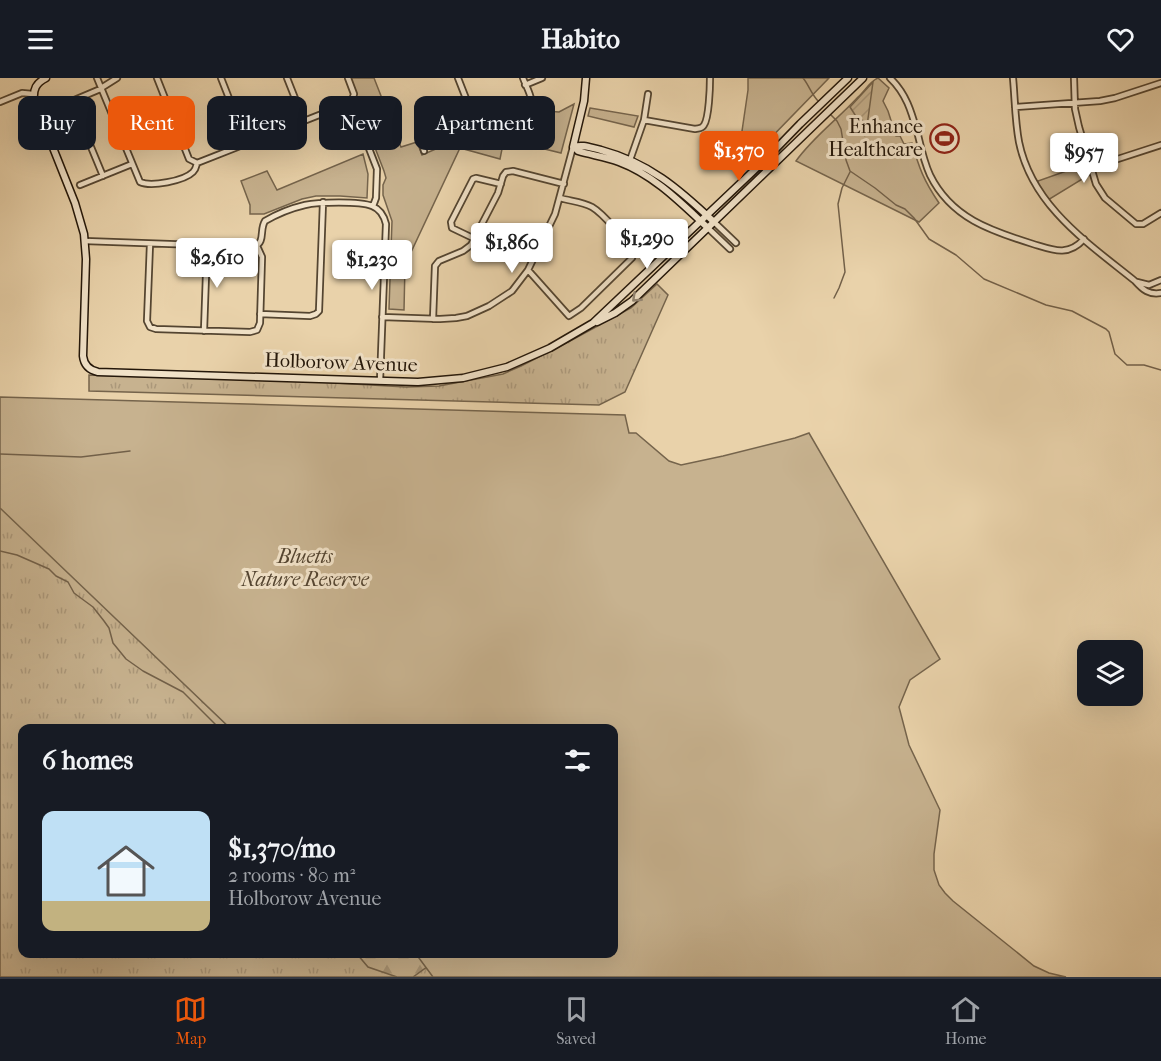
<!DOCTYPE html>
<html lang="en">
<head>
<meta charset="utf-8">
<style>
	body { margin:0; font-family:"IM FELL French Canon",serif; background:#20242c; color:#f1f3f6; height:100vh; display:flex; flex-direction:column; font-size:22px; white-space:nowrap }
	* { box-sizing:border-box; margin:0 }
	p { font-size:20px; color:#9ea1a6 }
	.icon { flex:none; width:33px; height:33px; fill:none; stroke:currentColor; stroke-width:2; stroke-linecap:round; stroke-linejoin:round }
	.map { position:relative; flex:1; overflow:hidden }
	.panel { position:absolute; left:18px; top:646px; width:600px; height:234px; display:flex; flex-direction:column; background:#171b24; border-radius:12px; box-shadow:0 6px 24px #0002 }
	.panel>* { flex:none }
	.top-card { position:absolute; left:18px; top:18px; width:600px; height:54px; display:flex; gap:12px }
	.fabs { position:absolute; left:1077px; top:562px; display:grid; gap:12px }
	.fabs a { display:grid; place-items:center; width:66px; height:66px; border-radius:12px; background:#171b24; box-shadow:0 6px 24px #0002; font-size:30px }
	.price { position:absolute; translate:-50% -51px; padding:0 14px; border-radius:6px; background:#fff; color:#222; font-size:20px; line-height:39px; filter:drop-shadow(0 2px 3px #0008) }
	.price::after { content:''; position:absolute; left:50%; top:36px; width:18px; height:14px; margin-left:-9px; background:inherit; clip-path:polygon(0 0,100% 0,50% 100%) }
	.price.selected { background:#ea580c; color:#fff }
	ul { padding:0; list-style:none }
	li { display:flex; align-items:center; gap:18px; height:150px; padding:0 24px }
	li+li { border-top:2px solid #363941 }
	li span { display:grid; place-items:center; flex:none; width:168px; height:120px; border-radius:12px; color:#555 }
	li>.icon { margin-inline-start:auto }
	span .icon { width:72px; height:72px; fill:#fffc; stroke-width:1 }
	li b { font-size:26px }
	h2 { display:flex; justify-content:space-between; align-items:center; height:72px; padding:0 24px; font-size:26px }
	.chip { padding:0 21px; border-radius:12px; background:#171b24; box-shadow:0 6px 24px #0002; font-size:21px; line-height:54px }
	.chip.selected { background:#ea580c; color:#fff }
	header { display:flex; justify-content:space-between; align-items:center; height:78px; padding:0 24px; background:#171b24; font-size:27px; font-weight:700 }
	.tabs { display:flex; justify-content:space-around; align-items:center; height:84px; border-top:2px solid #363941; background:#171b24; font-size:16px; color:#9ea1a6 }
	.tabs a { display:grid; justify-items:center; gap:3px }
	.tabs .selected { color:#ea580c }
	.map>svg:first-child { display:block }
</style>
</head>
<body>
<header><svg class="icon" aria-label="menu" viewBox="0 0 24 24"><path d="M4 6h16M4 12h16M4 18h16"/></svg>Habito<svg class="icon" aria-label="heart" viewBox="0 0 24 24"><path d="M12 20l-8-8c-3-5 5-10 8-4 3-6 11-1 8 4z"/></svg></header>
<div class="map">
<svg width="1161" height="899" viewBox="0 0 1161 899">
	<defs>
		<pattern id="grass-tufts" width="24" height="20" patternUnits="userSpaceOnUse" patternTransform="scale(1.5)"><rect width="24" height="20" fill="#c7b28f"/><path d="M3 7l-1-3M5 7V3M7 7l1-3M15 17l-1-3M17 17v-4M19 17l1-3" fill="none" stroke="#ab987a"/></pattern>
		<pattern id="forest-firs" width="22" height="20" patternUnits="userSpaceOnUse" patternTransform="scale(1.5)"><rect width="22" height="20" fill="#c7b28f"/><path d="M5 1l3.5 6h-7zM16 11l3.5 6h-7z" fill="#ab987a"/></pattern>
		<pattern id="garden-furrows" width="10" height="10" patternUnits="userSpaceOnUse" patternTransform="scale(1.5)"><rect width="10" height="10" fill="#c7b28f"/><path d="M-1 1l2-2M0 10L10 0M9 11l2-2" fill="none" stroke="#ab987a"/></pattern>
	</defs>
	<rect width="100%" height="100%" fill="#e9d2aa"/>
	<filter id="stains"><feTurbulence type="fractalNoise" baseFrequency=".00333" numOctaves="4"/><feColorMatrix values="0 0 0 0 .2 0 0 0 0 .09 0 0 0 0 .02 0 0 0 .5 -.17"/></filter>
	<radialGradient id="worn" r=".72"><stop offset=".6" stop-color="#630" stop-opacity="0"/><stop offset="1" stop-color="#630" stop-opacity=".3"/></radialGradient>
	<path fill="url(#grass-tufts)" stroke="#75644c" stroke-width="1.5" d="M657 206 668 217 625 314 599 327 89 313V297L318 304 406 309 439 308 503 296 521 288 570 263 631 230Z
		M0 428 231 651H22V876H416L434 899H0Z"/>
	<path fill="url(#forest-firs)" stroke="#75644c" stroke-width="1.5" d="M357 876H442V878L413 899H397L368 889Z"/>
	<path fill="#c7b28f" stroke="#75644c" stroke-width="1.5" d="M348 0H374L401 69 417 64 422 77 475 54 492 56 546 33 559 34 574 26 561 75 504 61 500 81 460 70 405 187 404 232 389 231 392 143 383 117V107L386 100 384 93Z
		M748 0H829L759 72 741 60 748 12Z
		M878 0 889 10 883 23 888 33 896 58H900L904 66 912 65C919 90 924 103 939 125L919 144 796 83C813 59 838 41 858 19 865 13 870 3 878 0Z
		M590 30 638 38 634 49 588 38Z
		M363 76 368 96 367 120 340 118H316L302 121 264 136H250V127L241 103 267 93 277 112Z
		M1086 86 1089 97 1048 122 1038 106V103Z
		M0 319 625 337 629 355H636L669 383 681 387 723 378 795 360 809 355 940 581 910 602 899 629 909 667 940 732 934 776V792L939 807 945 815 953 823 1034 888 1049 895 1066 899H433L416 876H614V651H231L0 430Z"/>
	<path fill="url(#garden-furrows)" stroke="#75644c" stroke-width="1.5" d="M873 4 866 55 865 57 864 54V43L857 40 850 29Z"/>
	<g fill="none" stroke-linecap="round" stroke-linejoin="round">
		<path stroke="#726049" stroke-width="1.5" d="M803 0C809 7 811 16 819 24
			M830 36 837 43 841 51 846 82 850 93 875 110 896 127 905 131 914 140 929 161 956 177 984 201 1046 227 1072 233 1106 251 1109 254 1115 276 1127 287H1144L1161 292
			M834 220 839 210 845 194 838 126 842 110 850 94
			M0 376 81 379 130 373
			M0 473 17 477 49 491 56 498 68 504 74 515 93 529 104 543 109 550 113 565 126 581 143 593 183 614 220 651"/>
		<defs>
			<path id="street" d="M97 0 140 104C151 109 184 103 193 94 196 91 196 89 197 85
				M157 0 189 81 197 85 342 28H350L354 32 377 91 376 120 373 128
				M221 0 247 66
				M287 0 304 43
				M348 0 354 16 350 28
				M458 0 476 46 479 49 484 50 527 34C537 25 527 11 523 0
				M890 0C907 16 912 36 918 57 921 70 924 84 930 97 951 140 991 153 1033 166 1053 172 1068 179 1084 161
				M1013 0C1015 21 1015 43 1019 64 1032 128 1088 165 1135 203 1143 212 1149 217 1161 215
				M1074 0 1075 31 1079 49 1096 106 1105 120 1136 146H1143L1161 135
				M525 7 542 0
				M72 23 98 12 117 0
				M0 24 22 15 33 16
				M62 28 72 23 103 98
				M1015 29 1100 23 1115 20 1161 5
				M644 42 695 51C699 50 702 51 704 47 709 40 710 9 710 0
				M424 73 422 66 475 44
				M630 82 644 42 648 16
				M1090 90 1161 67
				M80 107 132 86
				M714 144 736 165
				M708 150 730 171
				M475 161 452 150 451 144 473 101 476 100 501 106
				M85 163 254 169C266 164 259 152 265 143 277 136 292 130 305 127 318 124 360 123 372 128 380 131 384 138 386 146L380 303
				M150 166 147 243 150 249 156 251 250 254 257 252 260 245 262 179 257 168
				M528 192 569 238 581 230 632 180 634 175C626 163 604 136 592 129 583 124 570 123 560 120
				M1137 204 1149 207 1161 202
				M260 236 310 238 316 236 319 233 323 124
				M382 239 440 241 456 240 467 238 489 228 512 213 528 192 555 136 573 69
				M433 241 435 188 439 183 463 173 471 167 498 115 503 98 506 94 513 93 564 106
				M204 253 207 168"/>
			<path id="secondary" d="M46 0C36 5 33 11 34 22L75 125 84 156 86 181 83 278C84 287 89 292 98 294L418 304 463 300 507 289 550 270 593 245 765 82 800 46 848 0
				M573 69 584 23 586 0
				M574 69C583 66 591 70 601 72 649 85 678 110 714 144
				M574 69 578 73C591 77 606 79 619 84 654 97 681 125 708 150
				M597 244 615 235 632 223 863 0"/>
		</defs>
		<use href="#street" stroke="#544531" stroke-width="8"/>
		<use href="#secondary" stroke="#231609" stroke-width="9"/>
		<use href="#street" stroke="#f1e2c8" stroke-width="4.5"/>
		<use href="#secondary" stroke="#f1e2c8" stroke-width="6"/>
	</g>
	<defs><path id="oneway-chevron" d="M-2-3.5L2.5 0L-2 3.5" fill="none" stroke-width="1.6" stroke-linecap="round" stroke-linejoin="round" transform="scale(1.5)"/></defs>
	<use stroke="#948672" href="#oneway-chevron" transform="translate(636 220) rotate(137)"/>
	<defs>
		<symbol id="stadium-ring" viewBox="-11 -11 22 22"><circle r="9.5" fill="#f1e2c8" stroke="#8f2418" stroke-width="1.5"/><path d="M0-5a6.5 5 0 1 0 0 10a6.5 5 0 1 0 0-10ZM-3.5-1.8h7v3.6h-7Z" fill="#8f2418"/></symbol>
	</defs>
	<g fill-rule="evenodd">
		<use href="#stadium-ring" x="928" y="44" width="33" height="33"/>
	</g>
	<g text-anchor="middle" stroke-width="6" stroke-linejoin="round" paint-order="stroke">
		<g font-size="20" fill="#231609" stroke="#f1e2c8" text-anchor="end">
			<text x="923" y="55">Enhance<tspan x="923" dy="23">Healthcare</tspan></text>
		</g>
		<g font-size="20" fill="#231609" stroke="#f1e2c8">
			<text transform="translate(341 284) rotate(2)" y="7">Holborow Avenue</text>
		</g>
		<g font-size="20" font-style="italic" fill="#544531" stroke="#f1e2c8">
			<text x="305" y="485">Bluetts<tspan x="305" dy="23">Nature Reserve</tspan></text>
		</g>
	</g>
	<rect width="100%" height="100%" filter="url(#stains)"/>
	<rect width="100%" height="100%" fill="url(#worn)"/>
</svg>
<div class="fabs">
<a><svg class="icon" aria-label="layers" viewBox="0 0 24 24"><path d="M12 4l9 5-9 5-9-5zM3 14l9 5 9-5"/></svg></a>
</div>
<b class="price selected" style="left:739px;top:104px">$1,370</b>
<b class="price" style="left:1084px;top:106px">$957</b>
<b class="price" style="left:647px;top:192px">$1,290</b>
<b class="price" style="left:512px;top:196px">$1,860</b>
<b class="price" style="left:217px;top:211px">$2,610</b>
<b class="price" style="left:372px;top:213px">$1,230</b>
<div class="top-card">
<a class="chip">Buy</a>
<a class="chip selected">Rent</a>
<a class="chip">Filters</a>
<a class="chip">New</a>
<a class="chip">Apartment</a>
</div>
<section class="panel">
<h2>6 homes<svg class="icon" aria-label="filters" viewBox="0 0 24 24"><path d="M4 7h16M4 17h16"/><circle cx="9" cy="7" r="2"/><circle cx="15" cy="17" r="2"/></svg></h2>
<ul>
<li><span style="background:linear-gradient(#bfe0f5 75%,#c2b280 0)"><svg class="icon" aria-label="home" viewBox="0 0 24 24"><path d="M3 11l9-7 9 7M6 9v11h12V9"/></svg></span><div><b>$1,370/mo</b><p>2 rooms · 80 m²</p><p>Holborow Avenue</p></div></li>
</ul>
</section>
</div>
<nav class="tabs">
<a class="selected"><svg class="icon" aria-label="map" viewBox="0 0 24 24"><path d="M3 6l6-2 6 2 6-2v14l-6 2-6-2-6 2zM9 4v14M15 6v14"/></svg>Map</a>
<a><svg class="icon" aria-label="saved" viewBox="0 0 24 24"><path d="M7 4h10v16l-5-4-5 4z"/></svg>Saved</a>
<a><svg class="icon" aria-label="home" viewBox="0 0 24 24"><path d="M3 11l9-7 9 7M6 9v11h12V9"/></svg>Home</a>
</nav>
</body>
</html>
